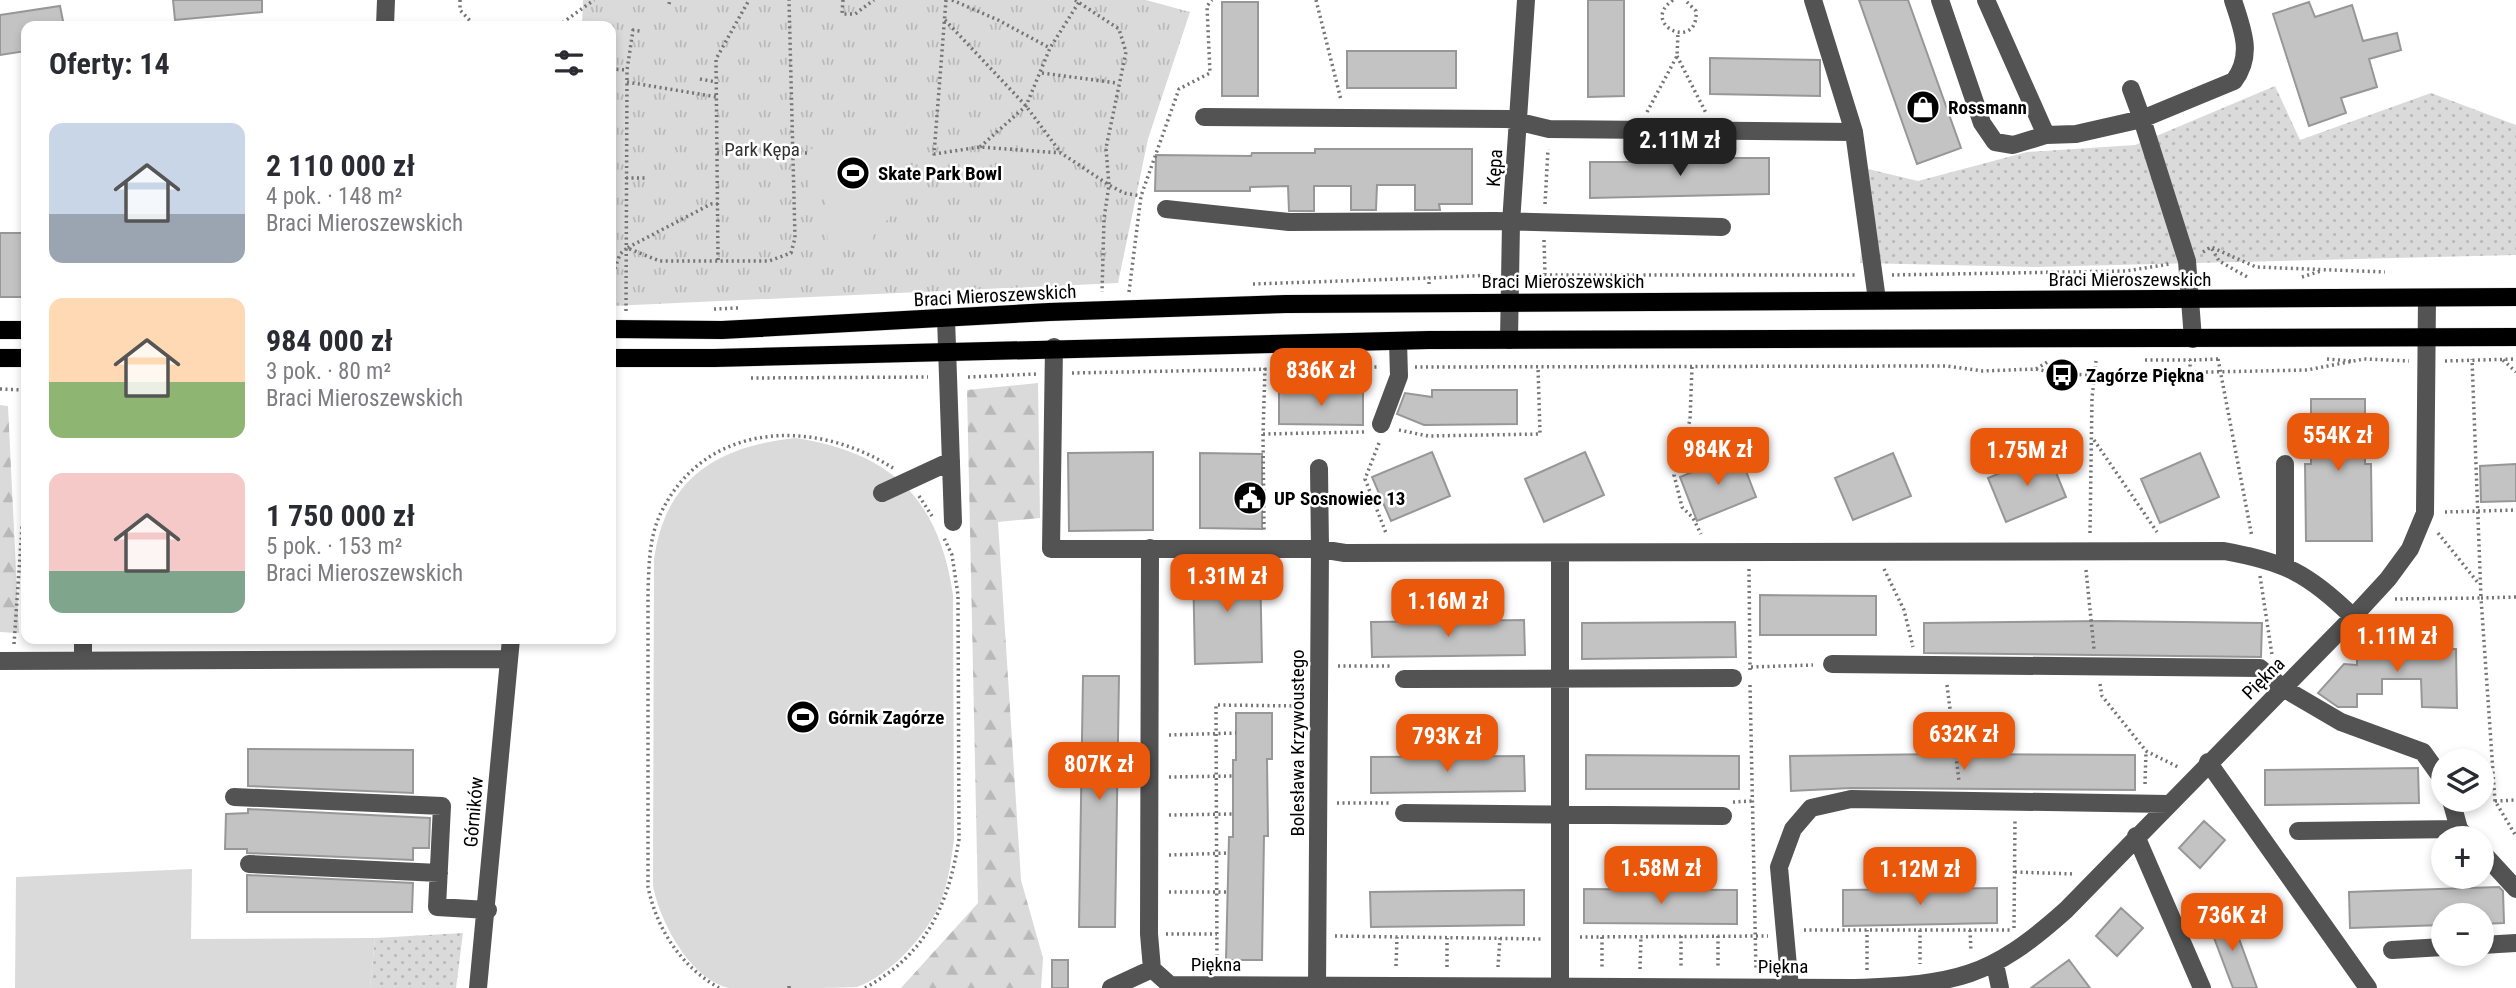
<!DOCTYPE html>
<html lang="pl">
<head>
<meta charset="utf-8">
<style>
	body { margin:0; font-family:"Roboto Condensed",sans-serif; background:#f7f7f7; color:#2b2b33; height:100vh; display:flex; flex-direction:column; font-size:26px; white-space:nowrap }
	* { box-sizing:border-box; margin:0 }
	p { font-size:23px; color:#7c7c81 }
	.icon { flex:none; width:38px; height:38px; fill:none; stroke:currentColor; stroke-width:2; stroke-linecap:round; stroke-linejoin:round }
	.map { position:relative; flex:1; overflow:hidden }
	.drawer { position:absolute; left:21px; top:21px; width:595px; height:623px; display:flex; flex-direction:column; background:#fff; border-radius:14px; box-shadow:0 4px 10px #0003 }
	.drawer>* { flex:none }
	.buttons { position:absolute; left:2431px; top:749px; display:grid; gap:14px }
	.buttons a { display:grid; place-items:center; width:63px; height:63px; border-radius:50%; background:#fff; box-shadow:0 4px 10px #0003; font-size:35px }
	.price { position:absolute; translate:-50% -60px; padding:0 16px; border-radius:14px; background:#ea580c; color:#fff; font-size:23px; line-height:46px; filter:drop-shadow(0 2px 4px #0008) }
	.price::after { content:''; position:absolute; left:50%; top:42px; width:21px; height:16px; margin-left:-10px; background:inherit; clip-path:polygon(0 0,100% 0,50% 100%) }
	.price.current { background:#222; color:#fff }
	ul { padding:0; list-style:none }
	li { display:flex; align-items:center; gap:21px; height:175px; padding:0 28px }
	li span { display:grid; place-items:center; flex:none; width:196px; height:140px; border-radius:14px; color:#555 }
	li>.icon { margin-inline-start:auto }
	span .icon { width:84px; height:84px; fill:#fffc; stroke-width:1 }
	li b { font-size:30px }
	h2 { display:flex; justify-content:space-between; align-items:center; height:84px; padding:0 28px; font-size:30px }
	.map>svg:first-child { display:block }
</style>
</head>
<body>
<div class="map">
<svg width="2516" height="988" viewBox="0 0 2516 988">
	<defs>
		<pattern id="grass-dots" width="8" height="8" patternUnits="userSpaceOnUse" patternTransform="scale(1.75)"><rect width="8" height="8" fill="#dadada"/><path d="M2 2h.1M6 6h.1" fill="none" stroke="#b9b9b9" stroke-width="1.8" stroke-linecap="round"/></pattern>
		<pattern id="forest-firs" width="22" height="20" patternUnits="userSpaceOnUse" patternTransform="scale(1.75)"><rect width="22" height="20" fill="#dadada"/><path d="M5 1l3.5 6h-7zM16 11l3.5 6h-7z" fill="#b9b9b9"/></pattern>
		<pattern id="park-tufts" width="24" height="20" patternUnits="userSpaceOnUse" patternTransform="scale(1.75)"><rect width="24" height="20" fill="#dadada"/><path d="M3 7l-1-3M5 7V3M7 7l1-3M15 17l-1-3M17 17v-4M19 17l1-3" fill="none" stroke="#b9b9b9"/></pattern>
	</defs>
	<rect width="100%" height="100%" fill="#fff"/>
	<path fill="url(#grass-dots)" d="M2275 86 2300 140 2431 93 2516 125V255L2035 267 1860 263 1868 169 1918 181 2027 152 2135 145Z
		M463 933 456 988H370L375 938Z"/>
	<path fill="url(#forest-firs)" d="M1038 383 1040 518 998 522 1021 880 1043 958 1041 988H901L978 903 967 390Z
		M0 405 8 406 19 633 0 632Z"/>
	<path fill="url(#park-tufts)" d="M583 0H1146L1190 12 1148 139 1118 283 611 306V26H582Z"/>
	<path fill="#dadada" d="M833 133 900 137 894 213 873 234 874 250 828 248 825 200 809 192 808 149H830Z
		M796 438C892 453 939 499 953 595L954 839C951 862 948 885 939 906 924 938 890 975 857 987 840 988 802 988 783 988 766 988 745 988 729 988 690 979 660 922 653 886L654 560C665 477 719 446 796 438Z
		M192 869 191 939 375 938 370 988H15L16 877Z"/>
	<path fill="#c3c3c3" stroke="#979797" stroke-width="2" d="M173 0H262V12L175 20Z
		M1588 0H1624V96L1588 97Z
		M1859 0H1908L1961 148 1917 164Z
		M1222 2H1258V96H1222Z
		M2309 2 2315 17 2352 5 2363 41 2397 33 2401 50 2369 59 2377 87 2341 98 2346 113 2309 126 2273 14Z
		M60 6 64 26H26V51L0 55V15Z
		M1347 51H1456V88H1347Z
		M1710 58 1820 60V96L1710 94Z
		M1315 149H1472V204H1439L1440 210H1415V185H1377L1376 210H1351V186H1314V211H1289L1288 186 1250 187V191H1155L1156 155 1251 156 1252 153H1315Z
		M1714 158H1769V194L1590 198V162H1714Z
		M0 233H26V297H0Z
		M1432 390H1517V424L1424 425 1397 414 1405 393 1432 397Z
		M1279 391 1363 392V425L1279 424Z
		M2311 399H2365V464H2371L2372 541H2306L2305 464H2311Z
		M1153 452V530L1069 531 1068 453Z
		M1432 452 1450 496 1391 521 1372 477Z
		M1585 452 1604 495 1544 522 1525 479Z
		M1200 453 1262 454V529L1200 528Z
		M1739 453 1756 497 1697 521 1680 477Z
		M1893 453 1911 496 1853 520 1835 478Z
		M2048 453 2066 497 2006 522 1988 478Z
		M2200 453 2219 497 2160 523 2141 479Z
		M2516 464V501L2481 502 2480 466Z
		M1260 564 1262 662 1195 664 1193 565Z
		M1760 595 1876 596V635H1760Z
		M1524 620 1525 655 1372 657 1371 622Z
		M2103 621 2262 623 2261 657 1924 653V623Z
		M1735 622 1736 657 1582 659V623Z
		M2382 638H2422V649H2456L2457 708 2422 707 2421 679H2382V694H2357V707H2338L2318 693 2344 664 2357 665V652H2382Z
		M1083 676H1119L1115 927H1079Z
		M1236 713H1272V759H1267L1268 836H1264L1262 960H1226L1229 837H1233V760H1236Z
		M248 749 413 750V793L248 786Z
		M1943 754 2135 755V790L1851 788 1791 791 1790 756Z
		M1586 755 1739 756V789H1586Z
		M1524 756 1525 791 1371 793V757Z
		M2418 768 2419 803 2265 805V770Z
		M248 809 430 818 429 848H413V860L247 853V849H225L226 814 248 813Z
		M2204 821 2225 840 2200 868 2179 848Z
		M247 875 413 883 412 912H247Z
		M2499 887 2503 891 2504 923 2482 924V915H2443V925L2350 928 2349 892Z
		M1997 888V923L1843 926V890Z
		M1584 889 1737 890V924L1584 923Z
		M1524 890V925L1371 927 1370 892Z
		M2121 908 2143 928 2117 956 2096 936Z
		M2229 914 2238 936 2257 988H2233L2208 922Z
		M1052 960H1068V988H1052Z
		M2069 960 2090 988H2031Z"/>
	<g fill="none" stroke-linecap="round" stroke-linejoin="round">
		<defs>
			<path id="major" d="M611 329 722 330 1049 312 1286 304 2516 297
				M0 330H26
				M0 358H26
				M611 358H714L1429 340 2516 337"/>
		</defs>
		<use href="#major" stroke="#dbdbdb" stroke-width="19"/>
		<path stroke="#757575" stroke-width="3.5" stroke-dasharray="2 3.5" stroke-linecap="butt" d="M460 0V10L475 26
			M843 0 842 14H855L874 0
			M946 0 934 154 980 147 1061 153 1109 185 1124 193 1141 196
			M952 0 998 20 1050 48
			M1075 0 1119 29 1126 52 1106 148 1109 185 1104 219 1102 292
			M1316 0 1341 100
			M1673 0C1638 24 1699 53 1696 11L1685 0
			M669 4 670 0
			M945 20 1026 106 1061 153
			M558 26 594 0
			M1677 56 1706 113
			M611 69 627 70
			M1042 73 1117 83
			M700 79 716 82
			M627 82 717 97
			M1647 112 1677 56 1678 33
			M980 147 1026 106 1050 48 1079 2
			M717 153H809
			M626 178H647
			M718 204H711L627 248 660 261H769L791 253 795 238 789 0
			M1545 204 1548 149
			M1544 240 1545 274
			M2212 249 2219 261 2249 278
			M2203 252 2211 247 2256 267 2385 272
			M718 260 716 59 749 0
			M1528 275H1856
			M1892 275 2126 271 2170 264
			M2302 277 2321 271
			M611 279 620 254 627 248
			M1253 284 1429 278
			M1429 284V278L1492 275
			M1129 292 1141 196 1179 89 1210 73 1207 6 1212 0
			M714 309 738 308
			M626 311 627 70 633 30 640 31
			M2218 359 2252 537
			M2327 359 2351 361
			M2145 360H2190V371
			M2194 360 2218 359
			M2503 360 2516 372
			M2445 361 2516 359
			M1415 367 1947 366 1983 371 2036 369 2063 375 2307 370 2364 359 2409 361
			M1692 367 1690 420 1674 475 1682 507 1693 518 1701 534
			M1265 368 1263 434 1364 432
			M2036 369 2049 361
			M1072 373 1380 367
			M968 377 1037 374
			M751 378 928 377
			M0 389 26 390
			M1399 430 1428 436 1540 434 1538 367
			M1263 434 1264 530
			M2094 440 2157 532
			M1379 443 1365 479 1386 533
			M919 496 932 516
			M2445 512 2516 510
			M2090 533 2092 398 2096 361
			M2438 533 2479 584
			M1749 569 1750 670
			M1884 569 1904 610 1913 647
			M2086 570 2094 649
			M2260 576 2272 655
			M2516 597 2481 598 2495 801 2516 836
			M2395 599 2481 598 2472 359
			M14 644 22 527 26 514
			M1338 666H1390
			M1751 667 1813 665
			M2100 684 2102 696 2146 751 2178 767
			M1750 685 1756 971
			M1947 685 1959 781
			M1169 735 1236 733
			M1169 777 1232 776
			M2145 784 2146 751
			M2495 801 2516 800
			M1733 802 1752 801
			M1337 803H1389
			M1169 815 1233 814
			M1169 855 1229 853
			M2015 872 2074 874
			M1169 892H1229
			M2014 928 2015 820
			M1804 930H2010
			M1920 930V964
			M1970 930 1971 952
			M1166 934H1217
			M1335 936 1541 939
			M1681 936V969
			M1718 936V969
			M1580 937 1768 936
			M1602 937V970
			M1396 966 1397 937
			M1217 967 1216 705 1301 706
			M1447 967V938
			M1498 967 1500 938
			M1640 969 1641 936
			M1867 970V930
			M719 988C681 966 657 930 648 887V591C649 566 649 540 659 517 702 421 813 417 893 468
			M789 988V986
			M865 988C926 954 948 907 959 839L958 595 952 555 944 538"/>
		<path stroke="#535353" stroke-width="18" d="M1813 0 1854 132 1877 300
			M1940 0 1982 123 1995 142 2013 145 2046 135
			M1986 0 2046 135 2076 134 2142 119 2187 261 2193 339
			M385 26 386 0
			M2131 89 2142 119 2234 81C2254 54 2242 29 2233 0
			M1204 117 1508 119 1549 129 1854 132
			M1166 209 1289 222 1495 221 1722 227
			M946 318 953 522
			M1509 340 1511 223 1526 0
			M1054 347 1051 549H1320L1317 988
			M1381 424 1399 376 1398 341
			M1319 468 1320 549 1345 553 2224 551C2285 562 2308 573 2353 617
			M882 493 951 461
			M1150 548 1149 934 1152 969 1170 985 1854 988C1956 984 1989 979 2066 910L2353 617 2388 579 2410 549 2425 513 2427 298
			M2285 566V464
			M83 639V660
			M0 661 509 659
			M1832 664 2260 668 2283 688 2341 722 2423 752 2443 780
			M1404 679 1733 678
			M2208 762 2368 988
			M234 797 442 806 437 907 488 910
			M2451 800 2459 829 2468 838
			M1404 813 1723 816
			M2298 831 2459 829
			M2136 836 2202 988
			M2482 852 2516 889
			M249 864 439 873
			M2482 945 2516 943
			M2392 950 2443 947
			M1995 964 2000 988
			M478 988 511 639
			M1111 988 1152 969
			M1560 988V554
			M1790 988 1779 867 1793 829 1811 808 1851 799 2168 804"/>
		<use href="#major" stroke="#000" stroke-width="18"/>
	</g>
	<defs>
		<symbol id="shop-disc" viewBox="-11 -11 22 22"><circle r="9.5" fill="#000" stroke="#fff"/><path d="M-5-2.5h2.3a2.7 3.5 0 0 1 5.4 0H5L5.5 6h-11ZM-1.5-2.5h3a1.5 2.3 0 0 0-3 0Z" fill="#fff"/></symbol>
		<symbol id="stadium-disc" viewBox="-11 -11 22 22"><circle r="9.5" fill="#000" stroke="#fff"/><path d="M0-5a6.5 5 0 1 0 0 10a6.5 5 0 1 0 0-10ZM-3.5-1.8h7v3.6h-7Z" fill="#fff"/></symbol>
		<symbol id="bus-disc" viewBox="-11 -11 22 22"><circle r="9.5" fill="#000" stroke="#fff"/><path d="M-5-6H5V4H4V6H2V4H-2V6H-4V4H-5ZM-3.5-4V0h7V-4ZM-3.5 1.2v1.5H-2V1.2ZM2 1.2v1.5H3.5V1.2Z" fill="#fff"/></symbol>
		<symbol id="civic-disc" viewBox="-11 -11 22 22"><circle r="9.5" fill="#000" stroke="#fff"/><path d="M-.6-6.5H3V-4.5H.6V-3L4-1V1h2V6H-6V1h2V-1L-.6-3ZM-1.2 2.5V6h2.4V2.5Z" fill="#fff"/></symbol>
	</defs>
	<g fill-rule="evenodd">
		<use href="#shop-disc" x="1904" y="88" width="38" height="38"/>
		<use href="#stadium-disc" x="834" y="154" width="38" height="38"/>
		<use href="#bus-disc" x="2043" y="356" width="38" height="38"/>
		<use href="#civic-disc" x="1231" y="479" width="38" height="38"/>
		<use href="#stadium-disc" x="784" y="698" width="38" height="38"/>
	</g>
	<g text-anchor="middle" stroke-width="5" stroke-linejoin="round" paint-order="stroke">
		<g font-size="19" font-weight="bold" fill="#000" stroke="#fff" text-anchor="start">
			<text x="1948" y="114">Rossmann</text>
			<text x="878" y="180">Skate Park Bowl</text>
			<text x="2086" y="382">Zagórze Piękna</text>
			<text x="1274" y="505">UP Sosnowiec 13</text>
			<text x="828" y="724">Górnik Zagórze</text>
		</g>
		<g font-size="19" fill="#313131" stroke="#fff">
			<text x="762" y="156">Park Kępa</text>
		</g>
		<g font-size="19" fill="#000" stroke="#fff">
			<text transform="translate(1494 168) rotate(-86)" y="7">Kępa</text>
			<text x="2130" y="286">Braci Mieroszewskich</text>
			<text x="1563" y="288">Braci Mieroszewskich</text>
			<text transform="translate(995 295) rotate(-3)" y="7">Braci Mieroszewskich</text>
			<text transform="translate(2263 678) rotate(-45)" y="7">Piękna</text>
			<text transform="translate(1297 743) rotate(-90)" y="7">Bolesława Krzywoustego</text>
			<text transform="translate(473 812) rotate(-85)" y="7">Górników</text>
			<text x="1216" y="971">Piękna</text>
			<text x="1783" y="973">Piękna</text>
		</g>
	</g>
</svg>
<div class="buttons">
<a><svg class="icon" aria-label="layers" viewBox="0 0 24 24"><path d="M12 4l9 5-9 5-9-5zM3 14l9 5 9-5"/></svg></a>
<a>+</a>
<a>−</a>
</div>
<b class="price current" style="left:1680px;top:178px">2.11M zł</b>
<b class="price" style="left:1321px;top:408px">836K zł</b>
<b class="price" style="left:2338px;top:473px">554K zł</b>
<b class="price" style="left:1718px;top:487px">984K zł</b>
<b class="price" style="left:2027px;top:488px">1.75M zł</b>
<b class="price" style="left:1227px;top:614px">1.31M zł</b>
<b class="price" style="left:1448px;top:639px">1.16M zł</b>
<b class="price" style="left:2397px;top:674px">1.11M zł</b>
<b class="price" style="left:1964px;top:772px">632K zł</b>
<b class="price" style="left:1447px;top:774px">793K zł</b>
<b class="price" style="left:1099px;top:802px">807K zł</b>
<b class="price" style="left:1661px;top:906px">1.58M zł</b>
<b class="price" style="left:1920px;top:907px">1.12M zł</b>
<b class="price" style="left:2232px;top:953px">736K zł</b>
<section class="drawer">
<h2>Oferty: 14<svg class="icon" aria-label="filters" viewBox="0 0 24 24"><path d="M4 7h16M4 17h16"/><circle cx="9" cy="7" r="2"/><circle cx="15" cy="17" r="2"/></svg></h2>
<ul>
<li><span style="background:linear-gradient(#c9d6e8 65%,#9aa5b1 0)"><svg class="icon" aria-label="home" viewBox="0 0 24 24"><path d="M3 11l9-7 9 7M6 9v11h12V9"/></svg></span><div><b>2 110 000 zł</b><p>4 pok. · 148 m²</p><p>Braci Mieroszewskich</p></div></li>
<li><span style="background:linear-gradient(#ffd9b3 60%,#8fb573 0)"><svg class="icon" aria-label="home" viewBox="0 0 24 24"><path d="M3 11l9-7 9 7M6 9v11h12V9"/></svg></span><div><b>984 000 zł</b><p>3 pok. · 80 m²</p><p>Braci Mieroszewskich</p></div></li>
<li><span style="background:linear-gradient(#f6c9c9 70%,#7fa58c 0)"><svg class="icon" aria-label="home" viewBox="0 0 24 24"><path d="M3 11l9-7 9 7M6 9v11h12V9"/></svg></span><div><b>1 750 000 zł</b><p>5 pok. · 153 m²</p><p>Braci Mieroszewskich</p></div></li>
</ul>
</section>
</div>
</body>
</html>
